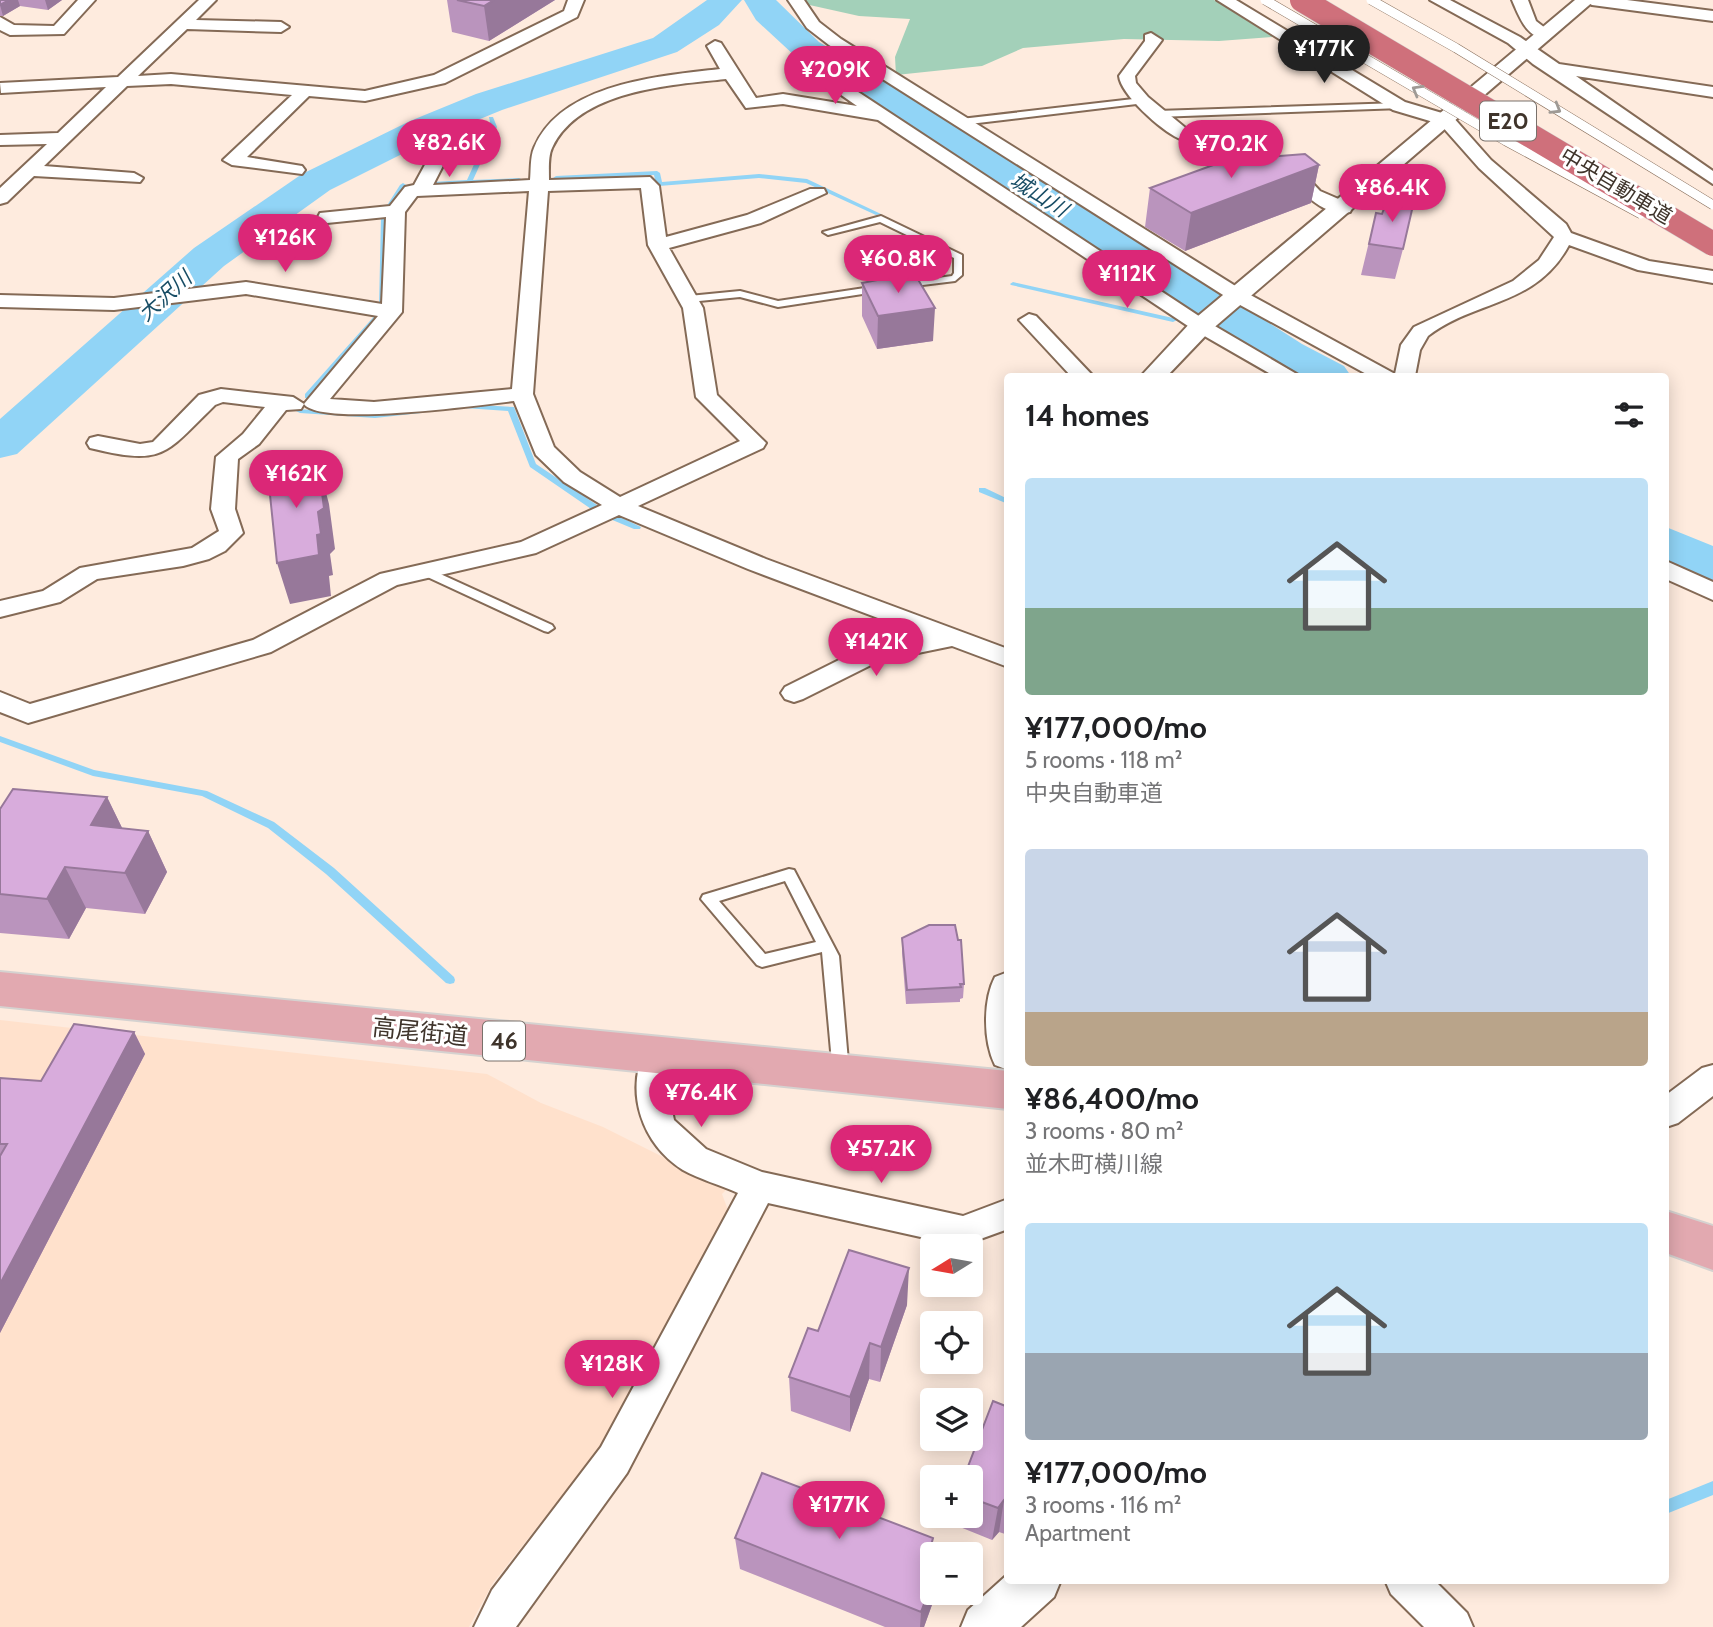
<!DOCTYPE html>
<html lang="en">
<head>
<meta charset="utf-8">
<style>
	body { margin:0; font-family:Cabin,"Noto Sans JP",sans-serif; background:#f2f2f2; color:#202124; height:100vh; display:flex; flex-direction:column; font-size:26px; white-space:nowrap }
	* { box-sizing:border-box; margin:0 }
	p { font-size:23px; color:#757577 }
	.icon { flex:none; width:38px; height:38px; fill:none; stroke:currentColor; stroke-width:2; stroke-linecap:round; stroke-linejoin:round }
	.map { position:relative; flex:1; overflow:hidden }
	.details { position:absolute; left:1004px; top:373px; width:665px; height:1211px; display:flex; flex-direction:column; background:#fff; border-radius:7px; box-shadow:0 4px 18px #0003 }
	.details>* { flex:none }
	.needle { width:46px; rotate:259deg }
	.tools { position:absolute; left:920px; top:1234px; display:grid; gap:14px }
	.tools a { display:grid; place-items:center; width:63px; height:63px; border-radius:7px; background:#fff; box-shadow:0 4px 18px #0003; font-size:35px }
	.price { position:absolute; translate:-50% -60px; padding:0 16px; border-radius:24px; background:#db2777; color:#fff; font-size:23px; line-height:46px; filter:drop-shadow(0 2px 4px #0008) }
	.price::after { content:''; position:absolute; left:50%; top:42px; width:21px; height:16px; margin-left:-10px; background:inherit; clip-path:polygon(0 0,100% 0,50% 100%) }
	.price.current { background:#222; color:#fff }
	ul { padding:0; list-style:none }
	li { display:grid; align-content:center; gap:14px; height:371px; padding:0 21px }
	li span { display:grid; place-items:center; height:217px; border-radius:7px; color:#555 }
	li>.icon { margin-inline-start:auto }
	span .icon { width:126px; height:126px; fill:#fffc; stroke-width:1 }
	li b { font-size:30px }
	h2 { display:flex; justify-content:space-between; align-items:center; height:84px; padding:0 21px; font-size:30px }
	.map>svg:first-child { display:block }
</style>
</head>
<body>
<div class="map">
<svg width="1713" height="1627" viewBox="0 0 1713 1627">
	<rect width="100%" height="100%" fill="#feebde"/>
	<path fill="#ffe1cc" d="M0 1020 487 1074 541 1103 603 1127 727 1189 722 1194 728 1210 598 1450 493 1583 469 1627H0Z"/>
	<path fill="#a3d0b9" d="M803 0H1214L1273 37 1219 41 1124 39 1023 48 982 66 896 75 895 57 910 19 859 16 805 4Z"/>
	<g fill="none" stroke-linecap="round" stroke-linejoin="round">
		<path fill="#91d4f6" fill-rule="evenodd" d="M483 103 486 105 488 112 483 111 480 105Z
			M489 117H493L497 127 473 180 519 178 521 179V181L430 185 429 184 432 182 467 180 491 127Z
			M657 171 660 173 662 182 759 174 807 179 881 214 876 215 806 183 759 178 659 186 656 184 654 175 556 180 553 178 556 176Z
			M403 183 406 185 392 207 387 208 386 207 400 185Z
			M384 215 387 217 385 307 382 309 379 307 381 217Z
			M1013 282 1173 318 1177 320 1173 322 1011 285 1010 284Z
			M379 312 381 313V315L311 398H305V394L377 313Z
			M461 404 514 407 536 464 603 509V513H597L530 467 508 411 464 408 460 406Z
			M297 409 375 414 421 409 425 411 421 413 375 418 300 413 296 411Z
			M979 488H985L1008 499V504L979 492Z
			M610 515H616L641 527 640 529H634L610 519Z
			M0 736 94 770 207 791 274 822 334 868 454 977 455 980 454 983 450 984 446 983 326 874 268 828 202 796 93 776 0 742Z
			M1713 1481V1495L1666 1514V1500Z"/>
		<path fill="#91d4f6" fill-rule="evenodd" d="M707 0H742L719 25 677 52 502 110 436 137 330 190 224 266 17 454 0 458V419L194 248 302 174 410 121 476 94 653 38Z
			M744 0H776L819 42 1032 171 1302 344 1344 366 1351 376H1295L1270 362 1004 187 795 56 756 20Z
			M1666 527 1713 546V582L1695 577 1666 563Z"/>
		<defs>
			<path id="service" d="M1142 98 1145 99V103L961 125 957 122 961 119Z
				M1399 103 1403 106 1402 108 1157 117 1153 114 1157 111Z
				M881 216 962 255V275L955 281 898 288V284L902 283 952 276 954 273V258L880 222 828 235 823 232Z
				M878 286 883 289 882 291 778 307 740 297 689 302 684 299 689 296 740 291 778 301Z
				M425 567 552 625 554 628 548 632 544 631 421 574 419 571Z
				M789 869 794 870 839 956 849 1073 847 1078 841 1080 835 1078 833 1073 822 952 762 967 757 965 701 899 703 895ZM785 881 816 942 765 954 719 901Z"/>
			<path id="minor" d="M78 0H95L64 34 10 35 0 30V17L14 25 54 26Z
				M199 0H216L196 20 281 22 289 27 281 32 187 29 138 76 171 74 365 91 434 75 564 11 568 0H584L577 17 445 83 365 101 309 96 247 157 302 166 305 170 302 174 232 165 223 160 292 95 171 84 127 86 44 166 134 173 143 178 140 182 34 176 7 202 0 204V188L47 144 0 145V135L58 133 106 87 1 93 0 83 118 77Z
				M788 0H804L819 22 841 39 1245 292 1395 374 1401 345 1414 327 1513 281 1539 260 1554 237 1479 168 1440 124 1393 110 1217 0H1236L1405 102 1452 116 1491 160 1566 224 1571 233 1649 261 1713 271V283L1638 270 1569 245C1536 307 1474 300 1428 336L1420 350 1415 376H1370L1231 300 829 45 807 28Z
				M1430 0H1450L1520 37 1559 64 1713 87V97L1576 76 1713 171V184L1533 64 1508 43Z
				M1512 0H1528L1536 21 1553 34 1551 37C1528 43 1519 16 1512 0Z
				M1584 0H1627L1713 11V21L1592 5Z
				M1151 33 1162 40 1135 76 1136 83 1148 97 1188 130 1289 166 1302 172 1320 191 1350 204 1352 208 1350 212C1320 219 1300 184 1277 174 1244 162 1209 153 1178 138 1161 130 1121 95 1119 76L1145 41V35Z
				M715 41 721 43 756 98 783 94 857 106 797 64 799 61H811L1208 322 1300 376H1274L1194 330 878 120 783 104 746 108 726 79C671 85 579 90 552 148 548 156 549 170 549 180L650 177 659 186 666 237 747 215 810 189H824L826 193 761 223 669 248 703 308 717 395 766 443 763 448 638 506 766 559 1008 649V667L952 646 879 661 803 699 794 702 785 699 781 693 785 687 863 648 923 635 748 569 619 515 536 553 397 585 271 652 28 723 0 712V692L30 704 253 640 380 574 521 542 602 505 564 482 536 455 514 401C481 405 321 427 304 404L301 409 286 410 259 444 238 459 235 509 243 533 225 551 209 559 183 566 97 579 60 602 0 617V601L43 591 80 568 192 548 219 531 211 509 216 457 243 434 265 407 223 402 215 405C164 455 164 466 90 448L87 443 90 438 98 436 140 444 153 442 199 395 221 389 293 397 304 404 378 316 246 294 114 310 0 307V295L114 298 246 282 382 304 386 217 327 223 318 217 320 213 390 206 405 187 414 185 433 150 442 145 451 150 433 185 530 180C531 171 530 157 534 148 561 83 660 76 720 69L707 46ZM641 188 648 245 683 308 696 397 740 441 620 497 580 472 554 447 533 394 548 191ZM529 191 512 389 374 402 330 399 402 312 405 212 417 196Z
				M1029 314 1036 316 1093 376H1071L1019 320Z
				M1666 561 1713 582V600L1666 579Z
				M657 1044 668 1048 673 1057 668 1091 674 1120 706 1149 762 1172 963 1216 1008 1199V1229L961 1246 768 1203 627 1473 516 1627H474L492 1590 601 1447 738 1193C720 1185 699 1179 683 1170 642 1144 624 1092 646 1048Z
				M1713 1065V1096L1678 1123 1666 1127V1095L1702 1068Z
				M1385 1580H1434L1467 1613 1473 1627H1424L1391 1594Z"/>
			<path id="tertiary" d="M1575 0H1595L1210 331 1167 376H1141L1192 321Z
				M1008 972V1070L995 1065C983 1041 983 1000 995 977Z
				M1008 1574V1580H1061L1054 1597 1021 1627H961L968 1610Z"/>
			<path id="primary" d="M0 972 1008 1071V1109L0 1006Z
				M1666 1211 1713 1226V1270L1666 1253Z"/>
		</defs>
		<use href="#service" stroke="#846a56" stroke-width="4"/>
		<use href="#minor" stroke="#846a56" stroke-width="4"/>
		<use href="#tertiary" stroke="#846a56" stroke-width="4"/>
		<use href="#primary" stroke="#d5d2d0" stroke-width="4"/>
		<use href="#service" fill="#fff" fill-rule="evenodd"/>
		<use href="#minor" fill="#fff" fill-rule="evenodd"/>
		<use href="#tertiary" fill="#fff" fill-rule="evenodd"/>
		<use href="#primary" fill="#e2a9b0" fill-rule="evenodd"/>
		<defs>
			<path id="service-bridge" d="M1265 0 1506 141 1641 214
				M1371 0 1456 48 1713 205"/>
			<path id="motorway-bridge" d="M1302 0 1713 244"/>
		</defs>
		<use href="#service-bridge" stroke="#846a56" stroke-width="10" stroke-linecap="butt"/>
		<use href="#motorway-bridge" stroke="#d5d2d0" stroke-width="25" stroke-linecap="butt"/>
		<use href="#service-bridge" stroke="#fff" stroke-width="9"/>
		<use href="#motorway-bridge" stroke="#cf707b" stroke-width="24"/>
	</g>
	<path fill="#ba94bd" d="M0 0H62L48 10 20 6 3 16H0Z
		M447 0H555L489 41 452 32Z
		M1319 165 1311 203 1185 251 1145 227 1150 188Z
		M1376 213 1403 249 1395 279 1361 275Z
		M862 283 933 341 877 349 862 316Z
		M107 797 122 828 148 831 167 872 145 914 86 908 69 939 0 933V809Z
		M902 938 964 984 963 998 960 999V1002L906 1004 902 953Z
		M134 1032 145 1054 0 1333V1078L41 1081Z
		M907 1305 880 1382 869 1379 850 1432 791 1411 789 1377 818 1331Z
		M1008 1407V1535L999 1532 992 1540 955 1525 956 1516H971V1477Z
		M735 1538 930 1570 933 1602 924 1627H885L740 1569Z"/>
	<path fill="#97789a" d="M9 0H18L20 6 3 16 0 5Z
		M45 0H62L48 10Z
		M494 0H555L489 41 484 6Z
		M1319 165 1311 203 1185 251 1191 213Z
		M935 308 933 341 877 349 878 316Z
		M318 463 329 504 335 549 330 554 333 575 329 576 331 596 290 604 277 563 317 535 318 512Z
		M107 797 127 838 91 825Z
		M148 831 167 872 145 914 125 873Z
		M65 867 86 908 69 939 47 899Z
		M134 1032 145 1054 0 1333V1284Z
		M909 1268 907 1305 880 1382 881 1347Z
		M870 1343 869 1379 850 1432V1397Z
		M1004 1500 999 1532 992 1540 998 1508Z
		M933 1538 930 1569 922 1598 925 1568Z
		M933 1580V1592H934L933 1602 924 1627H920L921 1612Z"/>
	<path fill="#d8acdc" stroke="#97789a" stroke-width="2" d="M0 0H9L0 5Z
		M457 0H494L484 6Z
		M1305 154 1319 165 1191 213 1150 188 1227 160Z
		M1388 198 1414 201 1403 249 1369 244 1376 213 1382 214Z
		M908 274 916 276 935 308 878 316 862 283Z
		M314 459 318 463 324 508 318 512 321 534 317 535 319 555 277 563 269 485H272L271 475 278 474V465Z
		M13 789 107 797 91 825 148 831 125 873 65 867 47 899 0 894V809Z
		M929 925H955L958 940H961L964 984H960L961 987 907 990 902 938Z
		M74 1024 134 1032 0 1284V1156L7 1144H0V1078L41 1081Z
		M849 1250 909 1268 881 1347 870 1343 850 1397 789 1377 808 1328 818 1331Z
		M993 1401 1008 1407V1501L1004 1500 998 1508 971 1498V1477H964Z
		M762 1473 933 1538 925 1568 933 1571V1580L921 1612 735 1538Z"/>
	<defs><path id="oneway-chevron" d="M-2-3.5L2.5 0L-2 3.5" fill="none" stroke-width="1.6" stroke-linecap="round" stroke-linejoin="round" transform="scale(1.75)"/></defs>
	<g stroke="#9f9a95">
		<use href="#oneway-chevron" transform="translate(1417 90) rotate(-150)"/>
		<use href="#oneway-chevron" transform="translate(1556 109) rotate(31)"/>
	</g>
	<g text-anchor="middle" stroke-width="6" stroke-linejoin="round" paint-order="stroke">
		<g font-size="21" fill="#3f342b" stroke="#fff">
			<text transform="translate(1616 186) rotate(31)" y="7">中央自動車道</text>
		</g>
		<g font-size="21" font-style="italic" fill="#184d65" stroke="#fff">
			<text transform="translate(1039 195) rotate(32)" y="7">城山川</text>
			<text transform="translate(165 296) rotate(-42)" y="7">大沢川</text>
		</g>
		<g fill="#fff" stroke="#79716b" stroke-width="2">
			<rect x="1480" y="101.5" width="56" height="39" rx="5"/>
			<rect x="483" y="1021.5" width="42" height="39" rx="5"/>
		</g>
		<g font-size="23" font-weight="bold" fill="#3f342b">
			<text x="1508" y="129">E20</text>
			<text x="504" y="1049">46</text>
		</g>
		<g font-size="24" fill="#3f342b" stroke="#fff">
			<text transform="translate(420 1032) rotate(6)" y="8">高尾街道</text>
		</g>
	</g>
</svg>
<div class="tools">
<a><svg class="needle" viewBox="-14 -14 28 28"><path d="M0-13l5 13h-10z" fill="#e53935"/><path d="M0 13l5-13h-10z" fill="#757577"/></svg></a>
<a><svg class="icon" aria-label="locate" viewBox="0 0 24 24"><circle cx="12" cy="12" r="6"/><path d="M12 2v4M12 18v4M2 12h4M18 12h4"/></svg></a>
<a><svg class="icon" aria-label="layers" viewBox="0 0 24 24"><path d="M12 4l9 5-9 5-9-5zM3 14l9 5 9-5"/></svg></a>
<a>+</a>
<a>−</a>
</div>
<b class="price current" style="left:1324px;top:85px">¥177K</b>
<b class="price" style="left:835px;top:106px">¥209K</b>
<b class="price" style="left:449px;top:179px">¥82.6K</b>
<b class="price" style="left:1231px;top:180px">¥70.2K</b>
<b class="price" style="left:1392px;top:224px">¥86.4K</b>
<b class="price" style="left:285px;top:274px">¥126K</b>
<b class="price" style="left:898px;top:295px">¥60.8K</b>
<b class="price" style="left:1127px;top:310px">¥112K</b>
<b class="price" style="left:296px;top:510px">¥162K</b>
<b class="price" style="left:876px;top:678px">¥142K</b>
<b class="price" style="left:701px;top:1129px">¥76.4K</b>
<b class="price" style="left:881px;top:1185px">¥57.2K</b>
<b class="price" style="left:612px;top:1400px">¥128K</b>
<b class="price" style="left:839px;top:1541px">¥177K</b>
<section class="details">
<h2>14 homes<svg class="icon" aria-label="filters" viewBox="0 0 24 24"><path d="M4 7h16M4 17h16"/><circle cx="9" cy="7" r="2"/><circle cx="15" cy="17" r="2"/></svg></h2>
<ul>
<li><span style="background:linear-gradient(#bfe0f5 60%,#7fa58c 0)"><svg class="icon" aria-label="home" viewBox="0 0 24 24"><path d="M3 11l9-7 9 7M6 9v11h12V9"/></svg></span><div><b>¥177,000/mo</b><p>5 rooms · 118 m²</p><p>中央自動車道</p></div></li>
<li><span style="background:linear-gradient(#c9d6e8 75%,#b9a48a 0)"><svg class="icon" aria-label="home" viewBox="0 0 24 24"><path d="M3 11l9-7 9 7M6 9v11h12V9"/></svg></span><div><b>¥86,400/mo</b><p>3 rooms · 80 m²</p><p>並木町横川線</p></div></li>
<li><span style="background:linear-gradient(#bfe0f5 60%,#9aa5b1 0)"><svg class="icon" aria-label="home" viewBox="0 0 24 24"><path d="M3 11l9-7 9 7M6 9v11h12V9"/></svg></span><div><b>¥177,000/mo</b><p>3 rooms · 116 m²</p><p>Apartment</p></div></li>
</ul>
</section>
</div>
</body>
</html>
